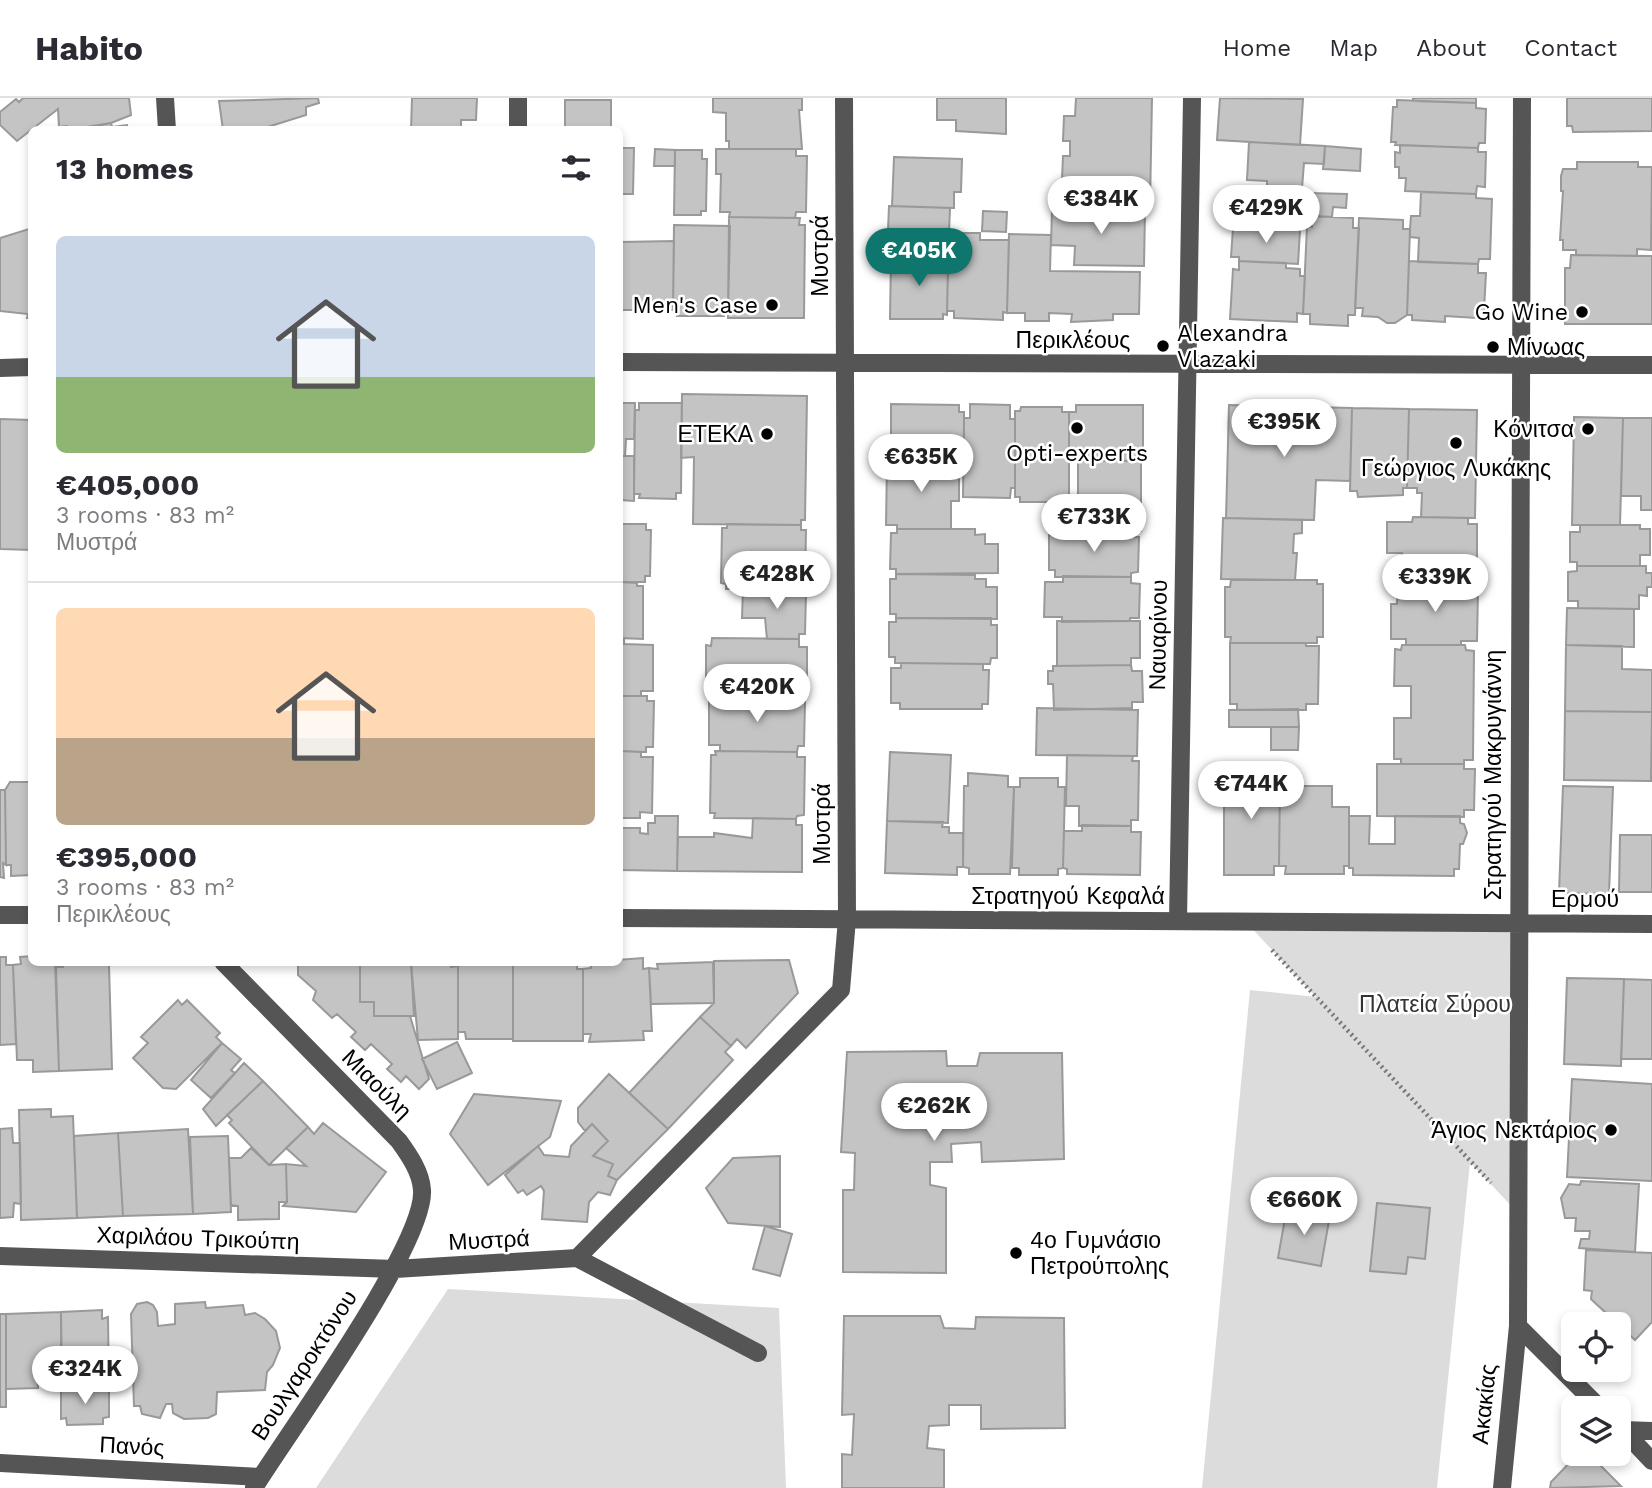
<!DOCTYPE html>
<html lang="en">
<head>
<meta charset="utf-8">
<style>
	body { margin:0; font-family:"Work Sans",sans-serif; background:#f2f2f3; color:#2b2b33; height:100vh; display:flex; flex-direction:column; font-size:26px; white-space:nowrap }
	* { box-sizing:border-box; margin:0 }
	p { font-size:23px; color:#7c7c81 }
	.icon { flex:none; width:38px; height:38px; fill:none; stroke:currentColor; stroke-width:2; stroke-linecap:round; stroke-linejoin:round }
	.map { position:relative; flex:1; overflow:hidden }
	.drawer { position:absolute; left:28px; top:28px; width:595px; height:840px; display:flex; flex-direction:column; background:#fff; border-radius:10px; box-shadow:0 4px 10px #0003 }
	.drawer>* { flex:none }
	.controls { position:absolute; left:1561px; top:1214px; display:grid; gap:14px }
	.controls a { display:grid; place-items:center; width:70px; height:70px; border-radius:10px; background:#fff; box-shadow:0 4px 10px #0003; font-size:35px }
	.price { position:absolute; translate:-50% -60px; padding:0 16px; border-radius:24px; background:#fff; color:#222; font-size:23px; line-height:46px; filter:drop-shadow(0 2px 4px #0008) }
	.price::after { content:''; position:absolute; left:50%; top:42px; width:21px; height:16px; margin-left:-10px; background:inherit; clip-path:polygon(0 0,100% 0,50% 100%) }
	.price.active { background:#0f766e; color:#fff }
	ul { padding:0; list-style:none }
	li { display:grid; align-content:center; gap:14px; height:371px; padding:0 28px }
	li+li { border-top:2px solid #e1e1e2 }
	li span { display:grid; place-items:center; height:217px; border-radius:10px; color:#555 }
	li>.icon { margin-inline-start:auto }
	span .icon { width:126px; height:126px; fill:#fffc; stroke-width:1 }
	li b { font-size:30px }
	h2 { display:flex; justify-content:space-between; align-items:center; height:84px; padding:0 28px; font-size:30px }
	header { display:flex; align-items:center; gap:42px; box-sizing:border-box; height:98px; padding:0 35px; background:#fff; border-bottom:2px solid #e1e1e2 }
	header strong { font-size:33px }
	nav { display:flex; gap:38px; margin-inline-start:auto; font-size:24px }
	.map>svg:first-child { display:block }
</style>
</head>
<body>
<header>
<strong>Habito</strong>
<nav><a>Home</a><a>Map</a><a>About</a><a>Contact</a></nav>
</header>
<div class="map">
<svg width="1652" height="1390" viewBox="0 0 1652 1390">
	<rect width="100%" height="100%" fill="#fff"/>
	<path fill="#dcdcdc" d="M1245 823 1517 825V1114L1470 1064 1437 1390H1202L1250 892 1316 899Z
		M448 1191 779 1210 786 1390H316Z"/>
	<path fill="#c4c4c4" stroke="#999" stroke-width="2" d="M23 0H129L131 17 111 25 68 32 67 28 59 29 58 11 17 43 0 27V14L16 1 19 4Z
		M318 0 319 5 306 9V17L258 32H223L219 3Z
		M412 0H477L476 22H461V32H411Z
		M713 0H802V12H799L802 51H729V43H726V15L713 14Z
		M937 0H1006V36L956 33V22H937Z
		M1076 0H1152L1150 107 1141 106V113L1080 112V108H1073L1074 81H1062L1063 58H1070V43H1063L1064 18H1075Z
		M1220 0 1303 1 1300 47 1217 42Z
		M1413 0H1476V5L1413 3Z
		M1567 0H1652V33L1573 34 1572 28H1567Z
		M565 2H611V32H565Z
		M1397 2 1476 5V10L1486 11 1485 45H1479L1478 50 1395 47 1396 44H1391L1393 9H1397Z
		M111 25 112 29 127 27 128 32H77Z
		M1249 44 1325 48 1324 66 1304 65 1302 90 1267 88V83L1247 82Z
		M1400 47 1478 50V54H1486L1485 89 1477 88 1476 96 1405 93 1406 80H1399V69H1395V54L1400 55Z
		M1325 48 1361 51 1360 73 1323 71Z
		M620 50H634L633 96H620Z
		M655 51 675 52V68H654Z
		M716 51H796V58H807L806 114H796L795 120 729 119 730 114H720L721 76H716Z
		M675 52H702V61H707L706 113H701V117H674Z
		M894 59 962 61 961 94H954V110L892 108Z
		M1577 64H1638V69H1652L1651 152 1637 151V158L1576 157V152H1563V142H1560L1563 93H1561V78L1563 71H1577Z
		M1240 92 1296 94 1294 132 1233 130 1234 100H1240Z
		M1421 94 1476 96V100L1492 101 1490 161H1479L1478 166 1418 164 1419 140 1410 139V131L1411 118H1420Z
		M1308 95 1347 96 1346 110 1333 109 1332 119 1306 118Z
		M889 108 950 110 948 159 887 157Z
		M1052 111 1145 113 1144 168 1074 167 1075 148 1051 147Z
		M983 113 1007 114 1006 134 982 133Z
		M1312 118 1353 120V130H1359L1355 217H1348V228L1310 226V216H1303L1307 128 1312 129Z
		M729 119 800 120 799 127H805L804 220H728Z
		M1359 120 1403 122V131H1410L1407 217 1395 225H1387L1378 219 1362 218 1363 210H1355Z
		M674 127 730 128 728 213H724V218H677L678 213 673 212Z
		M32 130V220H27L28 216 0 213V140Z
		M1233 130 1300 132 1298 166 1239 163V159H1231Z
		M953 135H980V142H1009L1007 215 1003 214V222L954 220V213H947L949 141H953Z
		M1009 136 1051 137 1050 173 1140 174 1139 216H1113V222L1071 224 1072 216 1049 215V223H1025V215H1007Z
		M674 143 673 212H620V144Z
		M1571 157 1652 158V226H1565V170H1570Z
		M891 158 948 159 947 217 943 216V221H890Z
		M1239 163 1286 165V170L1300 171V178H1305L1303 216 1297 215V224L1230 221 1233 171 1239 172Z
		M1409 163 1478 166V175H1486L1484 212H1476V220L1445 218V224L1412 222V217H1407Z
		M682 296 807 298 805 422H801V427L693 426 694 359 681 360Z
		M620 305H635L634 341H626L625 358H620Z
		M639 305H682L681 395H676V401L639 400 640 396H634L635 312H639Z
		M891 306 959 307V314H964V349H948V361L898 360V355H891Z
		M970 306 1010 307V321H1015V390H1011L1010 400 963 399 964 320H970Z
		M1076 307H1143V360H1137V363L1069 362V314H1076Z
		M1229 307 1352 310 1350 383 1316 382 1314 422 1226 420Z
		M1021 309H1062V314H1069V400L1058 399V404H1020V399H1015V313H1020Z
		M1352 310 1409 311 1407 390H1403V397L1358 399 1357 393H1350Z
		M1409 311 1477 312 1475 420 1421 419 1422 395H1417V390H1407Z
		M1574 319 1623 320 1620 427H1572Z
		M1623 320H1652V412H1641V398H1621Z
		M0 321 32 322V452L0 451Z
		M620 358H634V403L620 402Z
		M898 360 952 361V379H959V403H951V431H897V427H886L887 365H897Z
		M1078 363H1141V433H1078Z
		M1413 419 1468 420V426H1477V480L1467 479 1468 484H1412V466H1402V455H1387V424H1412Z
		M1223 420 1302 422V435L1294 436 1293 455H1297L1295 482 1221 481Z
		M620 426H646V432H651L650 478H645V484H620Z
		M727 426 801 427V432H806L805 487H800V491H726V486L721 485 722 430H727Z
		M1580 427H1640V431H1650V457H1640V468H1577V464H1570V434H1580Z
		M897 431H975V437L985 436V446H998V475L896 476V471H890L891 435H897Z
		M1056 433H1131V439H1139L1138 474 1131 475V479H1055V472H1049V437H1056Z
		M1577 468H1646V475H1652V489H1647V498L1639 497V511L1578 510V503H1568V474L1577 473Z
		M896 476 975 477V481H986V489H997V521L896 520V516H890V481H896Z
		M1063 478 1131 479V485L1140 486 1139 520H1130V523L1062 524V519H1044L1045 484H1063Z
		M1231 482H1317V486H1323V539H1317V545H1230L1231 539H1225V489H1230Z
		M1398 483 1461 484 1462 491 1478 492 1477 543H1461V547H1406V541H1391V506H1397Z
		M620 484 637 485V488H643V541L620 540Z
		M743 491H800V496H806L805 536H799V541H767L765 520H742Z
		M1567 510 1634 511V549L1566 547Z
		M896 520H991V527H997V560H991L990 566 895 565V559H889V524H896Z
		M1057 523H1140V560H1131V567L1057 568Z
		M620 540 624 541V546L653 547V593H641V598H620Z
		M712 540 799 541V549H807V588H798L799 599 716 598V591L706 590V547L711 548Z
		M1230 545H1306V548H1319L1318 606H1306V612H1237V606H1230Z
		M1402 547H1465L1466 552 1474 553 1473 662H1464V666H1401V661H1394V620H1411V588H1394L1395 551 1401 552Z
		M1566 547 1622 548V571L1652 572V614L1565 613Z
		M901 565 983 566V572H989L988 606H982V611H900V605H891V570H901Z
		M1131 567 1132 573H1142L1143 604H1132V610L1054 612 1053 586H1048V573H1053V568Z
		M620 598H647V603H654L653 649H646V654L620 653Z
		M721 598 799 599 798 604H805L804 648H798L797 654 720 653V647H709V602H721Z
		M1037 610 1138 612 1137 658 1036 657Z
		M1298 611 1299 629H1229V612Z
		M1565 613 1652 614 1651 683 1564 682Z
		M1271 629H1299L1298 652H1271Z
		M620 653 641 654V659H653L652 715 640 714V720H620Z
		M715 653 797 654V659H805L804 717 797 718 796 721 714 720 715 715H710L711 657H716Z
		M890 654 951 657 948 725 887 723Z
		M1067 657 1133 658 1132 663H1139L1138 722H1131V728H1079V708H1066Z
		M1377 666H1464V671H1475L1474 712H1464V719L1377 718Z
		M1224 670 1280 671 1279 768H1274V777H1224Z
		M968 675 1008 678V689H1014L1010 776H969V770L963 769 964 688H968Z
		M1020 680H1058V689H1065L1063 770 1058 771V777H1019V770H1012L1014 689H1020Z
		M10 684H32V777L11 778V767H6L5 692Z
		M1280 688H1332V709H1349V768H1344V776H1285L1286 768H1279Z
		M1563 688 1613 689 1609 796 1559 795Z
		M0 692H5L6 767 3 765 4 780 0 779Z
		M655 718H678L677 773 620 772V730H640V735L648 736V725H655Z
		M1349 718H1370L1369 746H1395V718H1460V725L1464 726 1467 735 1463 746H1460L1459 771H1454V778L1353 777V770H1349Z
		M753 720 796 721V727H802V774L677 773 678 739H714V735L752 740Z
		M887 723 943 724 942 729H949V735H963V769H957V777L885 775Z
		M1082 727 1131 728V734H1141L1140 777 1067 776V771L1063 770 1064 733H1082Z
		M1620 737H1652V794H1619Z
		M32 858V864H55L59 973 33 974V962H17L13 867 21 866 20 859Z
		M0 859H6V867H13L16 946 0 947Z
		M643 860V871L649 870 652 933H643L644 942 589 944 591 936H583V871L591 870 590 864Z
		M789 862 798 895 746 950 737 941 731 948 700 919 714 905V863Z
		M64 864 109 867 112 971 59 973 56 869H63Z
		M298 864H360V904H374V918H410L429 981 419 991 406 978 401 984 387 971 392 966 371 946 365 952 351 939 356 934 337 916 332 920 313 902 316 893 298 877Z
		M360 864 411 865 414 918H374V904H360Z
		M451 864V869L458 868V941L418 942 411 865Z
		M468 864H513V941H466L465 934H458V868Z
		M513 864H577V871H583V943H513Z
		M713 864 714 905 651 906 649 870 658 871 657 866Z
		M1567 880 1624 881 1621 968 1564 966Z
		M1624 881 1652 882V961H1621Z
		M178 902 182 907 187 902 220 935 216 939 222 945 176 991 163 990 133 960 148 945 141 939Z
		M700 919 731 948 725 954 733 962 668 1031 629 995Z
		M457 944 472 975 437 991 422 961Z
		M222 945 241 961 231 972 235 975 211 1000 191 982Z
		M946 953 947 968H977L980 955H1062L1064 1061 982 1064 981 1044 951 1046 952 1064H930V1087L946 1090V1175L843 1174V1092H854L855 1055 841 1054 847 954Z
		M244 965 263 983 216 1028 203 1011Z
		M609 976 668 1031 617 1082 608 1078 613 1066 593 1058 608 1043 592 1026 585 1033 578 1024V1010Z
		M1572 981 1652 986V1083L1567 1079Z
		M263 983 308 1029 269 1067 229 1025 232 1022 227 1017Z
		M474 996 561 1003 550 1039 488 1087 450 1036Z
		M51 1011V1019L73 1018 77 1120 21 1122 19 1012Z
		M323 1025 386 1074 356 1114 283 1108 287 1104 286 1066 306 1068 286 1050 308 1029 314 1036Z
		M592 1026 608 1043 593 1058 613 1066 608 1078 617 1082 610 1097 598 1094 589 1104 587 1124 542 1121 544 1093 541 1088 527 1097 523 1092 518 1095 505 1077 538 1048 544 1057 569 1059 571 1048Z
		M12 1030 13 1045H20L21 1106 14 1105 13 1119 0 1120V1031Z
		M188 1031 193 1116 123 1118 118 1035Z
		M118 1035 123 1118 77 1120 74 1038Z
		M228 1038 231 1114 193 1116 190 1039Z
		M251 1050 269 1067 286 1066 287 1104H279V1121L238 1122V1108L231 1107 229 1060H241Z
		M780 1058V1129L728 1125 706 1090 733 1060Z
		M1581 1083 1639 1086 1635 1154 1579 1150 1581 1141H1589L1590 1133H1575L1576 1120H1565L1561 1100 1569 1086 1580 1087Z
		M1377 1105 1430 1110 1425 1161 1408 1159 1406 1176 1370 1173Z
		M1287 1109 1330 1117 1321 1168 1278 1160Z
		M765 1128 792 1136 780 1178 753 1171Z
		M1586 1152 1652 1155V1224L1635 1242 1591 1201 1592 1193 1584 1192Z
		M147 1204 153 1207 157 1214 158 1228 175 1226V1206L205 1204 206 1210 243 1207 245 1217 255 1215 265 1221 276 1233 280 1250 273 1267 267 1274 265 1292 217 1294 216 1316 208 1320 184 1321 173 1315 172 1306H166L160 1320 142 1316 140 1308H134L131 1216 137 1206Z
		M102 1212V1221L108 1219 109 1291 61 1292V1214Z
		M61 1214 62 1277 38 1278V1290L6 1291V1216Z
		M0 1216H6V1309H0Z
		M844 1218H940L944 1230 975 1231 976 1219 1064 1220 1065 1330 981 1331V1307H949V1327L929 1328 927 1350 944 1352V1390H842V1356L852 1357 854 1316 842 1317Z
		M109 1291V1319L103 1320V1326L67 1327 66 1320 61 1321V1292Z
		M1578 1356H1589L1621 1388 1550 1390 1551 1384Z"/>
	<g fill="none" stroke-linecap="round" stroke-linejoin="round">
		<path stroke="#777" stroke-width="4.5" stroke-dasharray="2 3.5" stroke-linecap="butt" d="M1272 852 1491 1085"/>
		<path stroke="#555" stroke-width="18" d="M165 0 167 32
			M518 0V32
			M620 264 1652 267
			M0 270 32 269
			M0 817H32
			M620 820 1652 826
			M1178 823 1192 0
			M223 864 399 1043C409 1057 421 1074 422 1092 426 1146 288 1335 254 1390
			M0 1158 395 1171 577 1160 841 892 847 821 844 0
			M577 1160 758 1255
			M1518 1228 1601 1311
			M1619 1328 1652 1363
			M1622 1332 1652 1333
			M0 1365 260 1379
			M1502 1390 1518 1228 1522 0"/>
	</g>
	<g fill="#000" stroke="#fff" stroke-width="2.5">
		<circle cx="772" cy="207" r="7"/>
		<circle cx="1582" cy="214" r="7"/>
		<circle cx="1163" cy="248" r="7"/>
		<circle cx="1493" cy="249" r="7"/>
		<circle cx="1077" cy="330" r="7"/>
		<circle cx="1588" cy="331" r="7"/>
		<circle cx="767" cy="336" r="7"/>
		<circle cx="1456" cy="345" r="7"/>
		<circle cx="1611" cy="1032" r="7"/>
		<circle cx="1016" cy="1155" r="7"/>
	</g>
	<g text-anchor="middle" stroke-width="5" stroke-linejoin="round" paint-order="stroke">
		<g font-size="23" fill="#000" stroke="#fff">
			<text transform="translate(820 158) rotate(-90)" y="8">Μυστρά</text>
			<text x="1073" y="250">Περικλέους</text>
			<text transform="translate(1158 537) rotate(-89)" y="8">Ναυαρίνου</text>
			<text transform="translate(1493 677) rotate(-90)" y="8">Στρατηγού Μακρυγιάννη</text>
			<text transform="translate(822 726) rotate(-90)" y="8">Μυστρά</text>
			<text x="1068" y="806">Στρατηγού Κεφαλά</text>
			<text x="1585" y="809">Ερμού</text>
			<text transform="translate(377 986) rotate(45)" y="8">Μιαούλη</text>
			<text transform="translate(198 1140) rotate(2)" y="8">Χαριλάου Τρικούπη</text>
			<text transform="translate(489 1142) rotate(-3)" y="8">Μυστρά</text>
			<text transform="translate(304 1267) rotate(-57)" y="8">Βουλγαροκτόνου</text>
			<text transform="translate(1484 1306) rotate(-84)" y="8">Ακακίας</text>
			<text transform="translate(132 1348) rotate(3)" y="8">Πανός</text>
		</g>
		<g font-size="23" fill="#000" stroke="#fff" text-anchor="end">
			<text x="758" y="215">Men's Case</text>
			<text x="1568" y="222">Go Wine</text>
			<text x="1177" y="243" text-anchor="start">Alexandra<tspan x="1177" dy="26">Vlazaki</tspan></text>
			<text x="1507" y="257" text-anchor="start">Μίνωας</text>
			<text x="1574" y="339">Κόνιτσα</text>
			<text x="753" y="344">ΕΤΕΚΑ</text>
			<text x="1077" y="363" text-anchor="middle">Opti-experts</text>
			<text x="1456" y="378" text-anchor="middle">Γεώργιος Λυκάκης</text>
			<text x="1597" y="1040">Άγιος Νεκτάριος</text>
			<text x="1030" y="1150" text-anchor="start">4ο Γυμνάσιο<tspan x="1030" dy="26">Πετρούπολης</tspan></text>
		</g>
		<g font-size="23" fill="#333" stroke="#fff">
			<text x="1435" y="914">Πλατεία Σύρου</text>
		</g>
	</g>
</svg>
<div class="controls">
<a><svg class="icon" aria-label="locate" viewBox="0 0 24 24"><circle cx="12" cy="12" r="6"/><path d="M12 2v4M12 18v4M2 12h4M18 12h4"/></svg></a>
<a><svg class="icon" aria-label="layers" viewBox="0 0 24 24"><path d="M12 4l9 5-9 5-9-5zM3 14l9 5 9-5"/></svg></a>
</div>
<b class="price" style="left:1101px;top:138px">€384K</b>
<b class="price" style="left:1266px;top:147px">€429K</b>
<b class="price active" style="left:919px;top:190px">€405K</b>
<b class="price" style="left:1284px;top:361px">€395K</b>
<b class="price" style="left:921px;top:396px">€635K</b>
<b class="price" style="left:1094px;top:456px">€733K</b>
<b class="price" style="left:777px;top:513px">€428K</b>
<b class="price" style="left:1435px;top:516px">€339K</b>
<b class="price" style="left:757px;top:626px">€420K</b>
<b class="price" style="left:1251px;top:723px">€744K</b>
<b class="price" style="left:934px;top:1045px">€262K</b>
<b class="price" style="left:1304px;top:1139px">€660K</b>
<b class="price" style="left:85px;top:1308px">€324K</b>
<section class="drawer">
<h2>13 homes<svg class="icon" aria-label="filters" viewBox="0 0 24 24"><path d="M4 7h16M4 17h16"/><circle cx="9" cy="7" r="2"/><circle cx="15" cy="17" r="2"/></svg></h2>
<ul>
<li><span style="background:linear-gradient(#c9d6e8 65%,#8fb573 0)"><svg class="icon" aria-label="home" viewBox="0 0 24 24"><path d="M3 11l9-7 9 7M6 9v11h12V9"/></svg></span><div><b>€405,000</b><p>3 rooms · 83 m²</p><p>Μυστρά</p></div></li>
<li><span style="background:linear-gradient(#ffd9b3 60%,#b9a48a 0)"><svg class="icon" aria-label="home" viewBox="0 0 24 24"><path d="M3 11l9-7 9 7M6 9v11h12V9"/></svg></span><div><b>€395,000</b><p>3 rooms · 83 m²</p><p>Περικλέους</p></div></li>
</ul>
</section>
</div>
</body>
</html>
